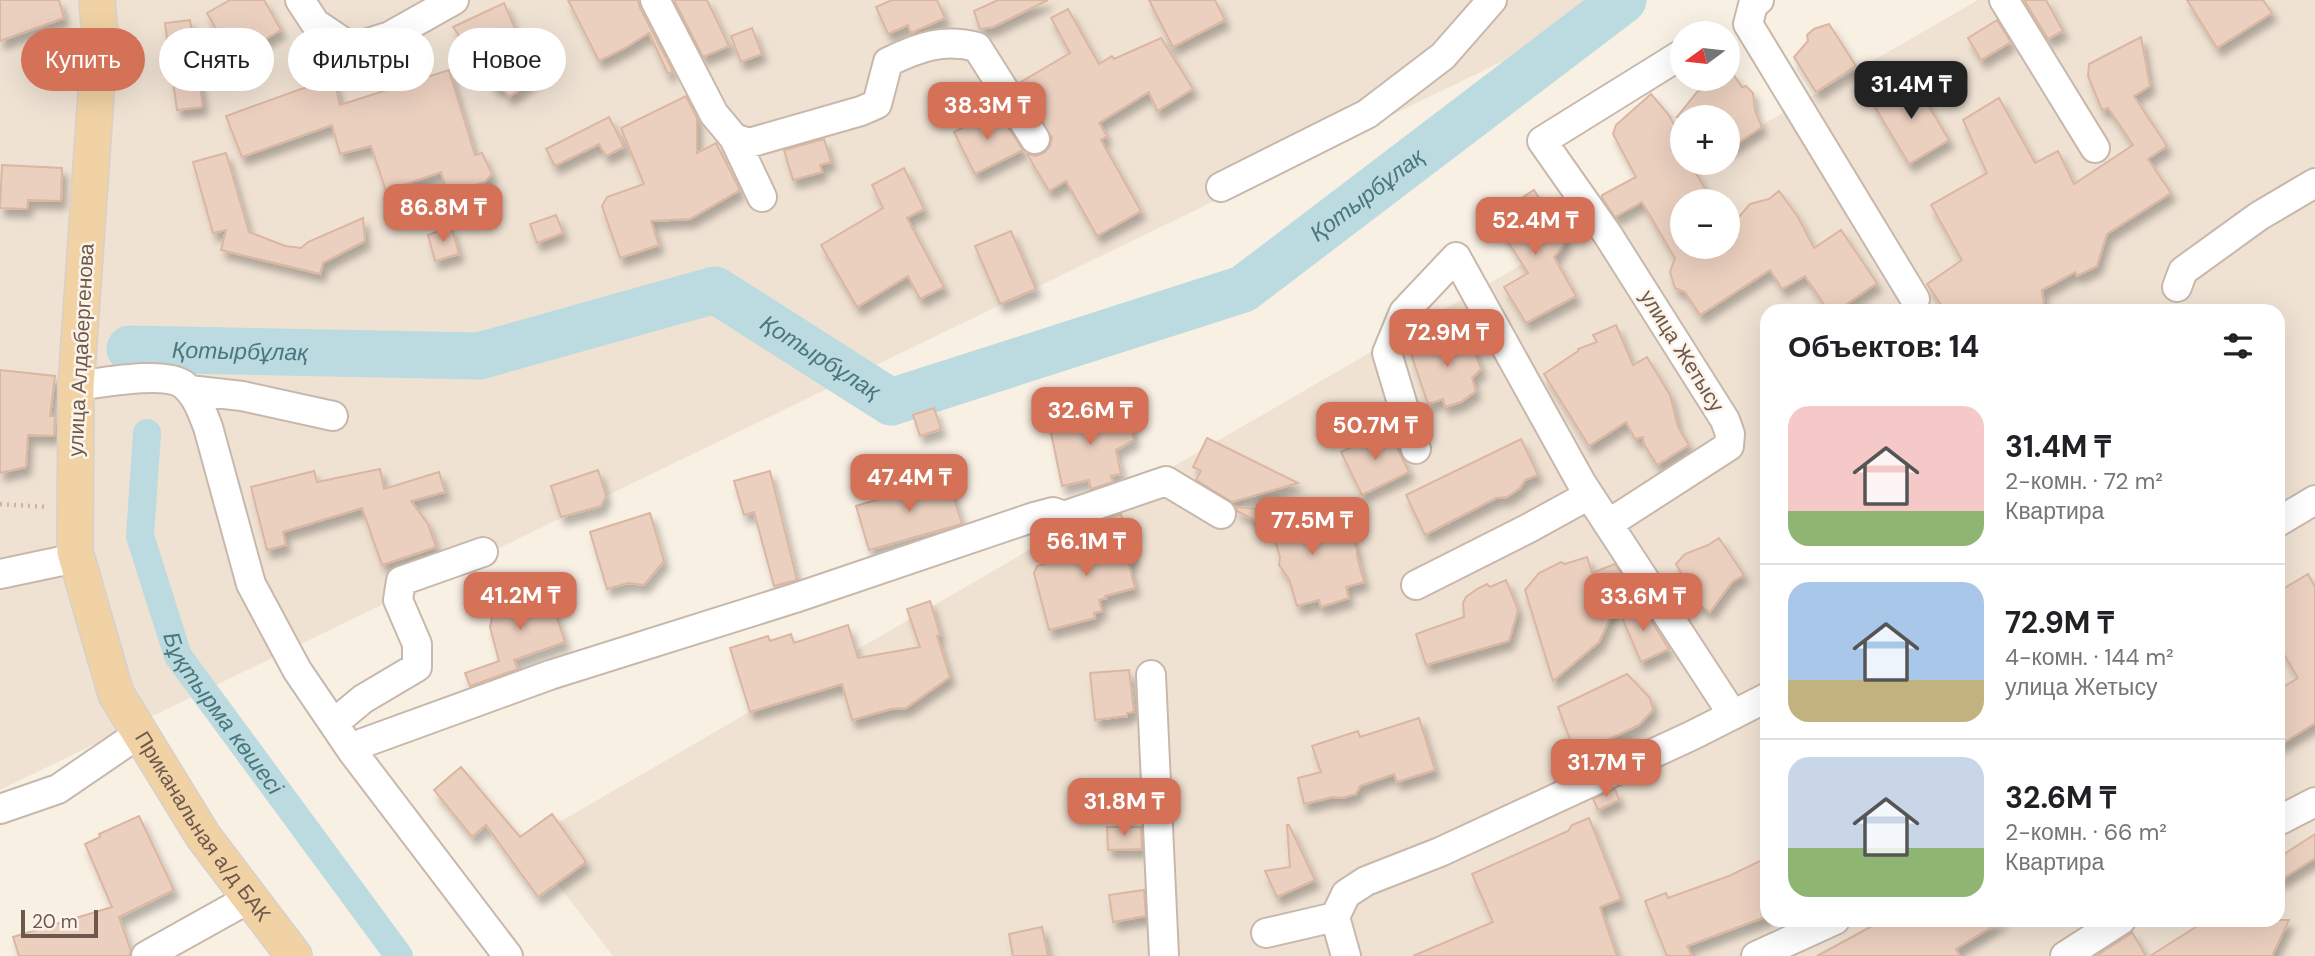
<!DOCTYPE html>
<html lang="ru">
<head>
<meta charset="utf-8">
<style>
	body { margin:0; font-family:"DM Sans",sans-serif; background:#f6f6f6; color:#202124; height:100vh; display:flex; flex-direction:column; font-size:26px; white-space:nowrap }
	* { box-sizing:border-box; margin:0 }
	p { font-size:23px; color:#757577 }
	.icon { flex:none; width:38px; height:38px; fill:none; stroke:currentColor; stroke-width:2; stroke-linecap:round; stroke-linejoin:round }
	.map { position:relative; flex:1; overflow:hidden }
	.side { position:absolute; left:1760px; top:304px; width:525px; height:623px; display:flex; flex-direction:column; background:#fff; border-radius:21px; box-shadow:0 7px 28px #0002 }
	.side>* { flex:none }
	.top-card { position:absolute; left:21px; top:28px; width:665px; height:63px; display:flex; gap:14px }
	.needle { width:46px; rotate:255deg }
	.buttons { position:absolute; left:1670px; top:21px; display:grid; gap:14px }
	.buttons a { display:grid; place-items:center; width:70px; height:70px; border-radius:50%; background:#fff; box-shadow:0 7px 28px #0002; font-size:35px }
	.scale { position:absolute; left:21px; bottom:18px; width:77px; box-sizing:border-box; padding-left:7px; border:4px solid #6e584d; border-top:0; font-size:19px; line-height:24px; white-space:nowrap; color:#6e584d; -webkit-text-stroke:5px #fcf4e9; paint-order:stroke }
	.price { position:absolute; translate:-50% -60px; padding:0 16px; border-radius:14px; background:#d47157; color:#fff; font-size:23px; line-height:46px; filter:drop-shadow(0 2px 4px #0008) }
	.price::after { content:''; position:absolute; left:50%; top:42px; width:21px; height:16px; margin-left:-10px; background:inherit; clip-path:polygon(0 0,100% 0,50% 100%) }
	.price.active { background:#222; color:#fff }
	ul { padding:0; list-style:none }
	li { display:flex; align-items:center; gap:21px; height:175px; padding:0 28px }
	li+li { border-top:2px solid #e0e0e0 }
	li span { display:grid; place-items:center; flex:none; width:196px; height:140px; border-radius:21px; color:#555 }
	li>.icon { margin-inline-start:auto }
	span .icon { width:84px; height:84px; fill:#fffc; stroke-width:1 }
	li b { font-size:30px }
	h2 { display:flex; justify-content:space-between; align-items:center; height:84px; padding:0 28px; font-size:30px }
	.tag { padding:0 24px; border-radius:32px; background:#fff; box-shadow:0 7px 28px #0002; font-size:24px; line-height:63px }
	.tag.active { background:#d47157; color:#fff }
	.map>svg:first-child { display:block }
</style>
</head>
<body>
<div class="map">
<svg width="2315" height="956" viewBox="0 0 2315 956">
	<defs>
		<filter id="shadow"><feDropShadow dx="4.5" dy="8" stdDeviation="3.5" flood-color="#0004"/></filter>
	</defs>
	<rect width="100%" height="100%" fill="#f9f0e4"/>
	<path fill="#efe2d3" fill-rule="evenodd" d="M0 0H1629L0 790Z
		M1978 0H2315V956H613L525 842 1697 163H1727V145ZM1682 201H1727V247H1682ZM1768 312H2278V920H1768Z"/>
	<g fill="none" stroke-linecap="round" stroke-linejoin="round">
		<path stroke="#bbdbe0" stroke-width="28" id="s1" d="M147 433 140 536 178 656 399 956"/>
		<path stroke="#bbdbe0" stroke-width="47" id="s2" d="M130 349 479 356 715 290 891 402 1243 289 1623 0"/>
	</g>
	<path fill="#ebd0bf" stroke="#dbb6a1" stroke-width="2" filter="url(#shadow)" d="M0 0H59L64 18 0 41Z
		M230 0H264L281 30 233 58 207 13Z
		M568 0H638L640 8 673 71 668 74 649 33 625 48 599 61Z
		M674 0H707L729 46 703 57Z
		M892 0H937L945 18 911 33 908 25 888 34 876 7Z
		M998 0H1048L993 27 980 29 974 11Z
		M1149 0H1215L1225 20 1173 47Z
		M2024 0H2046L2063 31 2048 39Z
		M2187 0H2263L2272 13 2217 48Z
		M504 3 517 33 545 71 509 97 502 87 496 89 453 27Z
		M1068 9 1099 64 1112 56 1114 59 1161 38 1193 89 1157 111 1149 92 1099 123 1107 136 1101 140 1141 211 1097 236 1066 181 1049 191 1027 154 1036 156 1044 153 1050 146 1052 138 1019 83 1070 53 1051 18Z
		M190 20 203 107 177 110 165 23Z
		M1997 20 2011 42 1981 60 1968 38Z
		M1829 24 1856 66 1816 92 1794 57 1808 41 1807 35 1814 29Z
		M752 28 762 54 741 62 731 36Z
		M2141 37 2150 86 2134 96 2167 146 2148 159 2171 193 2107 234 2097 266 2077 276 2075 272 2042 290 2045 312H1946L1927 284 1962 260 1931 205 1987 173 1963 120 1999 98 2035 163 2058 151 2074 184 2133 145 2108 108 2102 110 2088 76 2089 64Z
		M449 70 475 155 482 153 492 174 485 182 448 194 441 172 386 191 371 146 340 154 332 125 242 157 226 116 301 89 334 80 340 105Z
		M1731 71 1742 87 1746 86 1753 93 1755 111 1762 127 1727 150V117H1677L1697 92 1719 79H1727V73Z
		M1912 78 1949 140 1909 164 1872 102Z
		M1651 94 1669 115 1680 136 1676 139 1682 149V163H1690L1712 201H1682V247H1727V231L1750 204 1769 199 1779 191 1798 217 1814 248 1841 230 1877 283 1835 312H1829L1805 276 1782 289 1770 270 1700 315 1685 292 1675 288 1670 272 1675 258 1642 202 1615 217 1602 198V195L1636 177 1613 134 1616 125Z
		M686 96 697 118V153L716 143 740 190 690 219 651 221 659 245 620 258 602 206 607 197 644 184 621 128Z
		M997 110 1023 150 975 174 954 132Z
		M609 117 624 147 606 156 599 144 555 166 546 149Z
		M824 139 831 162 820 165 822 172 793 180 784 150Z
		M226 153 249 232 285 246 301 248 308 242 363 218 365 241 323 263 320 274 221 250 226 230 213 233 193 162Z
		M2 165 62 168 61 201 28 200 27 209 0 208Z
		M904 168 924 209 907 218 944 287 920 299 908 276 857 307 821 245 883 208 872 185Z
		M1534 190 1567 241 1554 257 1576 296 1526 323 1504 287 1528 273 1492 217Z
		M556 215 563 233 537 243 530 224Z
		M451 226 459 254 435 261 428 235Z
		M1011 231 1036 289 1000 304 975 246Z
		M1616 325 1633 365 1647 357 1670 395 1678 427 1689 445 1657 465 1644 444 1643 437 1635 439 1626 422 1589 446 1544 374 1578 351V349L1597 342 1593 335Z
		M1468 333 1481 369 1472 378 1476 391 1461 402 1445 407 1443 399 1428 404 1412 357 1415 347 1449 334 1452 340Z
		M0 370 55 376 50 416H55L54 436 28 435 26 467 0 473Z
		M1106 406 1110 420 1130 417 1134 440 1116 450 1121 474 1111 476 1113 482 1091 489 1089 480 1062 486 1049 423Z
		M934 408 941 429 920 436 913 415Z
		M1388 429 1409 472 1362 495 1341 452Z
		M1207 438 1298 483 1232 502 1196 480 1201 471 1193 467Z
		M1521 439 1538 475 1525 480 1520 488 1507 497 1496 498 1425 535 1406 495Z
		M380 469 384 489 439 472 445 492 411 501 428 524 436 547 382 565 362 508 283 532 286 545 267 550 251 487 314 471 317 482Z
		M598 470 606 496 601 506 561 517 551 486Z
		M770 471 797 580 774 586 754 512 744 515 734 481Z
		M948 478 962 524 869 550 856 506Z
		M1236 507 1322 515 1292 529 1351 534 1357 549V556L1364 582 1346 587 1349 598 1321 607 1319 600 1297 606 1289 579 1279 565 1280 557 1272 529 1237 511Z
		M650 513 664 561 644 585 628 583 607 589 590 532Z
		M1121 514 1134 562 1129 565 1135 588 1105 596 1106 598 1099 600 1102 611 1094 613 1095 618 1049 630 1034 573 1037 566 1106 546 1100 521Z
		M1719 538 1744 575 1732 582 1710 612 1699 605 1676 564 1685 554 1708 545Z
		M1587 557 1592 573 1615 564 1627 582 1599 642 1553 681 1525 590 1539 573 1561 562 1565 564Z
		M2308 574 2315 587V723L2278 746V690L2298 678 2278 644V592Z
		M1506 580 1518 610 1509 641 1426 665 1416 634 1464 617 1463 603 1466 597 1477 589 1487 584 1490 587Z
		M546 585 565 642 514 660 518 669 470 686 465 673 499 661 490 627 495 603Z
		M930 601 940 635 937 636 950 677 906 708 891 709 852 720 842 684 750 712 730 648 768 636 770 641 791 634 794 643 848 625 858 658 920 647 907 609Z
		M1640 603 1669 649 1641 662 1620 613Z
		M1129 670 1134 712 1127 713V716L1095 720 1090 673Z
		M1627 674 1650 698 1653 710 1639 725 1597 745 1602 759 1581 769 1558 707Z
		M1419 718 1435 770 1397 782 1394 774 1360 786 1356 794 1342 798 1333 797 1304 804 1298 778 1321 772 1312 746 1358 731 1360 737Z
		M461 767 520 837 552 814 586 862 538 897 486 825 472 837 434 790Z
		M1615 789 1619 800 1598 810 1593 799Z
		M139 816 174 890 119 917 131 951 129 956H19L13 937 112 907 85 844 100 837 99 834Z
		M1589 818 1621 899 1600 907 1617 956H1413L1493 922 1472 874 1568 831 1572 825Z
		M1287 825H1289L1315 880 1277 897 1265 871 1290 867Z
		M1107 827H1141L1142 849 1108 850Z
		M2315 834V858L2278 882V858Z
		M1768 857V916L1687 946 1692 956H1667L1645 901 1666 893 1668 898 1729 876Z
		M1144 890 1146 916 1113 922 1109 895Z
		M1883 920H2003L1956 949 1960 956H1817Z
		M2207 920H2289L2272 956H2150Z
		M1042 927 1048 956H1013L1009 934Z
		M2132 932 2146 956H2096L2130 934Z"/>
	<g fill="none" stroke-linecap="round" stroke-linejoin="round">
		<defs>
			<path id="minor" d="M300 0 315 23 352 48 390 36 454 0
				M655 0 714 114 734 138 749 143 861 111 877 104 888 62C919 47 944 38 977 47L1035 139
				M1759 0 1753 5 1748 24 1915 299
				M2004 0 2095 148
				M734 138 762 197
				M1221 187 1367 114 1443 56 1492 0
				M2177 287 2183 271 2259 216 2315 183
				M76 386C101 383 165 370 184 385 197 396 202 412 208 427L251 584 297 670 352 751 508 956
				M189 390 242 396 333 416
				M1416 449 1387 353 1404 312 1456 257 1582 484 1733 715
				M2278 522 2315 500
				M1608 524 1729 446 1730 434 1725 420 1608 235 1542 141 1682 54
				M0 574 76 558
				M1416 585 1529 528 1589 495
				M1151 675 1164 956
				M334 723 363 699 417 667V644L398 600 401 581 483 552
				M352 751 363 743 550 675 795 598 1034 517 1053 512 1064 516 1166 481 1221 514
				M0 809 58 789 140 733
				M2278 821 2315 802
				M1266 933 1335 917
				M146 956 250 898
				M1346 956 1335 917 1346 894 1366 881 1440 852 1693 735 1768 697
				M1756 956 1835 920
				M2065 956 2121 920"/>
			<g id="major">
				<path id="s3" d="M97 0 100 36 76 386 75 552 116 694 203 836 294 956"/>
			</g>
		</defs>
		<use href="#minor" stroke="#c8b8ac" stroke-width="32"/>
		<use href="#major" stroke="#d6d0cd" stroke-width="38"/>
		<path stroke="#cfb3a2" stroke-width="4.5" stroke-dasharray="2 5" stroke-linecap="butt" d="M0 504 46 507"/>
		<use href="#minor" stroke="#fff" stroke-width="28"/>
		<use href="#major" stroke="#f0d2a4" stroke-width="35"/>
	</g>
	<g text-anchor="middle" stroke-width="5" stroke-linejoin="round" paint-order="stroke">
		<g font-size="21" fill="#6e584d" stroke="#fcf4e9">
			<text transform="translate(81 350) rotate(-87)" y="7">улица Алдабергенова</text>
			<text transform="translate(1682 351) rotate(58)" y="7">улица Жетысу</text>
			<text dy="7" stroke="none"><textPath href="#s3" startOffset="859">Приканальная а/д БАК</textPath></text>
		</g>
		<g font-size="23" font-style="italic" fill="#4a777f" stroke="#fcf4e9">
			<text dy="8" stroke="none"><textPath href="#s2" startOffset="1328">Қотырбұлақ</textPath></text>
			<text dy="8" stroke="none"><textPath href="#s2" startOffset="110">Қотырбұлақ</textPath></text>
			<text dy="8" stroke="none"><textPath href="#s2" startOffset="719">Қотырбұлақ</textPath></text>
			<text dy="8" stroke="none"><textPath href="#s1" startOffset="301">Бұқтырма көшесі</textPath></text>
		</g>
	</g>
</svg>
<div class="buttons">
<a><svg class="needle" viewBox="-14 -14 28 28"><path d="M0-13l5 13h-10z" fill="#e53935"/><path d="M0 13l5-13h-10z" fill="#757577"/></svg></a>
<a>+</a>
<a>−</a>
</div>
<div class="scale">20 m</div>
<b class="price active" style="left:1911px;top:121px">31.4M ₸</b>
<b class="price" style="left:987px;top:142px">38.3M ₸</b>
<b class="price" style="left:443px;top:244px">86.8M ₸</b>
<b class="price" style="left:1535px;top:257px">52.4M ₸</b>
<b class="price" style="left:1447px;top:369px">72.9M ₸</b>
<b class="price" style="left:1090px;top:447px">32.6M ₸</b>
<b class="price" style="left:1375px;top:462px">50.7M ₸</b>
<b class="price" style="left:909px;top:514px">47.4M ₸</b>
<b class="price" style="left:1312px;top:557px">77.5M ₸</b>
<b class="price" style="left:1086px;top:578px">56.1M ₸</b>
<b class="price" style="left:520px;top:632px">41.2M ₸</b>
<b class="price" style="left:1643px;top:633px">33.6M ₸</b>
<b class="price" style="left:1606px;top:799px">31.7M ₸</b>
<b class="price" style="left:1124px;top:838px">31.8M ₸</b>
<div class="top-card">
<a class="tag active">Купить</a>
<a class="tag">Снять</a>
<a class="tag">Фильтры</a>
<a class="tag">Новое</a>
</div>
<section class="side">
<h2>Объектов: 14<svg class="icon" aria-label="filters" viewBox="0 0 24 24"><path d="M4 7h16M4 17h16"/><circle cx="9" cy="7" r="2"/><circle cx="15" cy="17" r="2"/></svg></h2>
<ul>
<li><span style="background:linear-gradient(#f6c9c9 75%,#8fb573 0)"><svg class="icon" aria-label="home" viewBox="0 0 24 24"><path d="M3 11l9-7 9 7M6 9v11h12V9"/></svg></span><div><b>31.4M ₸</b><p>2-комн. · 72 m²</p><p>Квартира</p></div></li>
<li><span style="background:linear-gradient(#a9c7e8 70%,#c2b280 0)"><svg class="icon" aria-label="home" viewBox="0 0 24 24"><path d="M3 11l9-7 9 7M6 9v11h12V9"/></svg></span><div><b>72.9M ₸</b><p>4-комн. · 144 m²</p><p>улица Жетысу</p></div></li>
<li><span style="background:linear-gradient(#c9d6e8 65%,#8fb573 0)"><svg class="icon" aria-label="home" viewBox="0 0 24 24"><path d="M3 11l9-7 9 7M6 9v11h12V9"/></svg></span><div><b>32.6M ₸</b><p>2-комн. · 66 m²</p><p>Квартира</p></div></li>
</ul>
</section>
</div>
</body>
</html>
